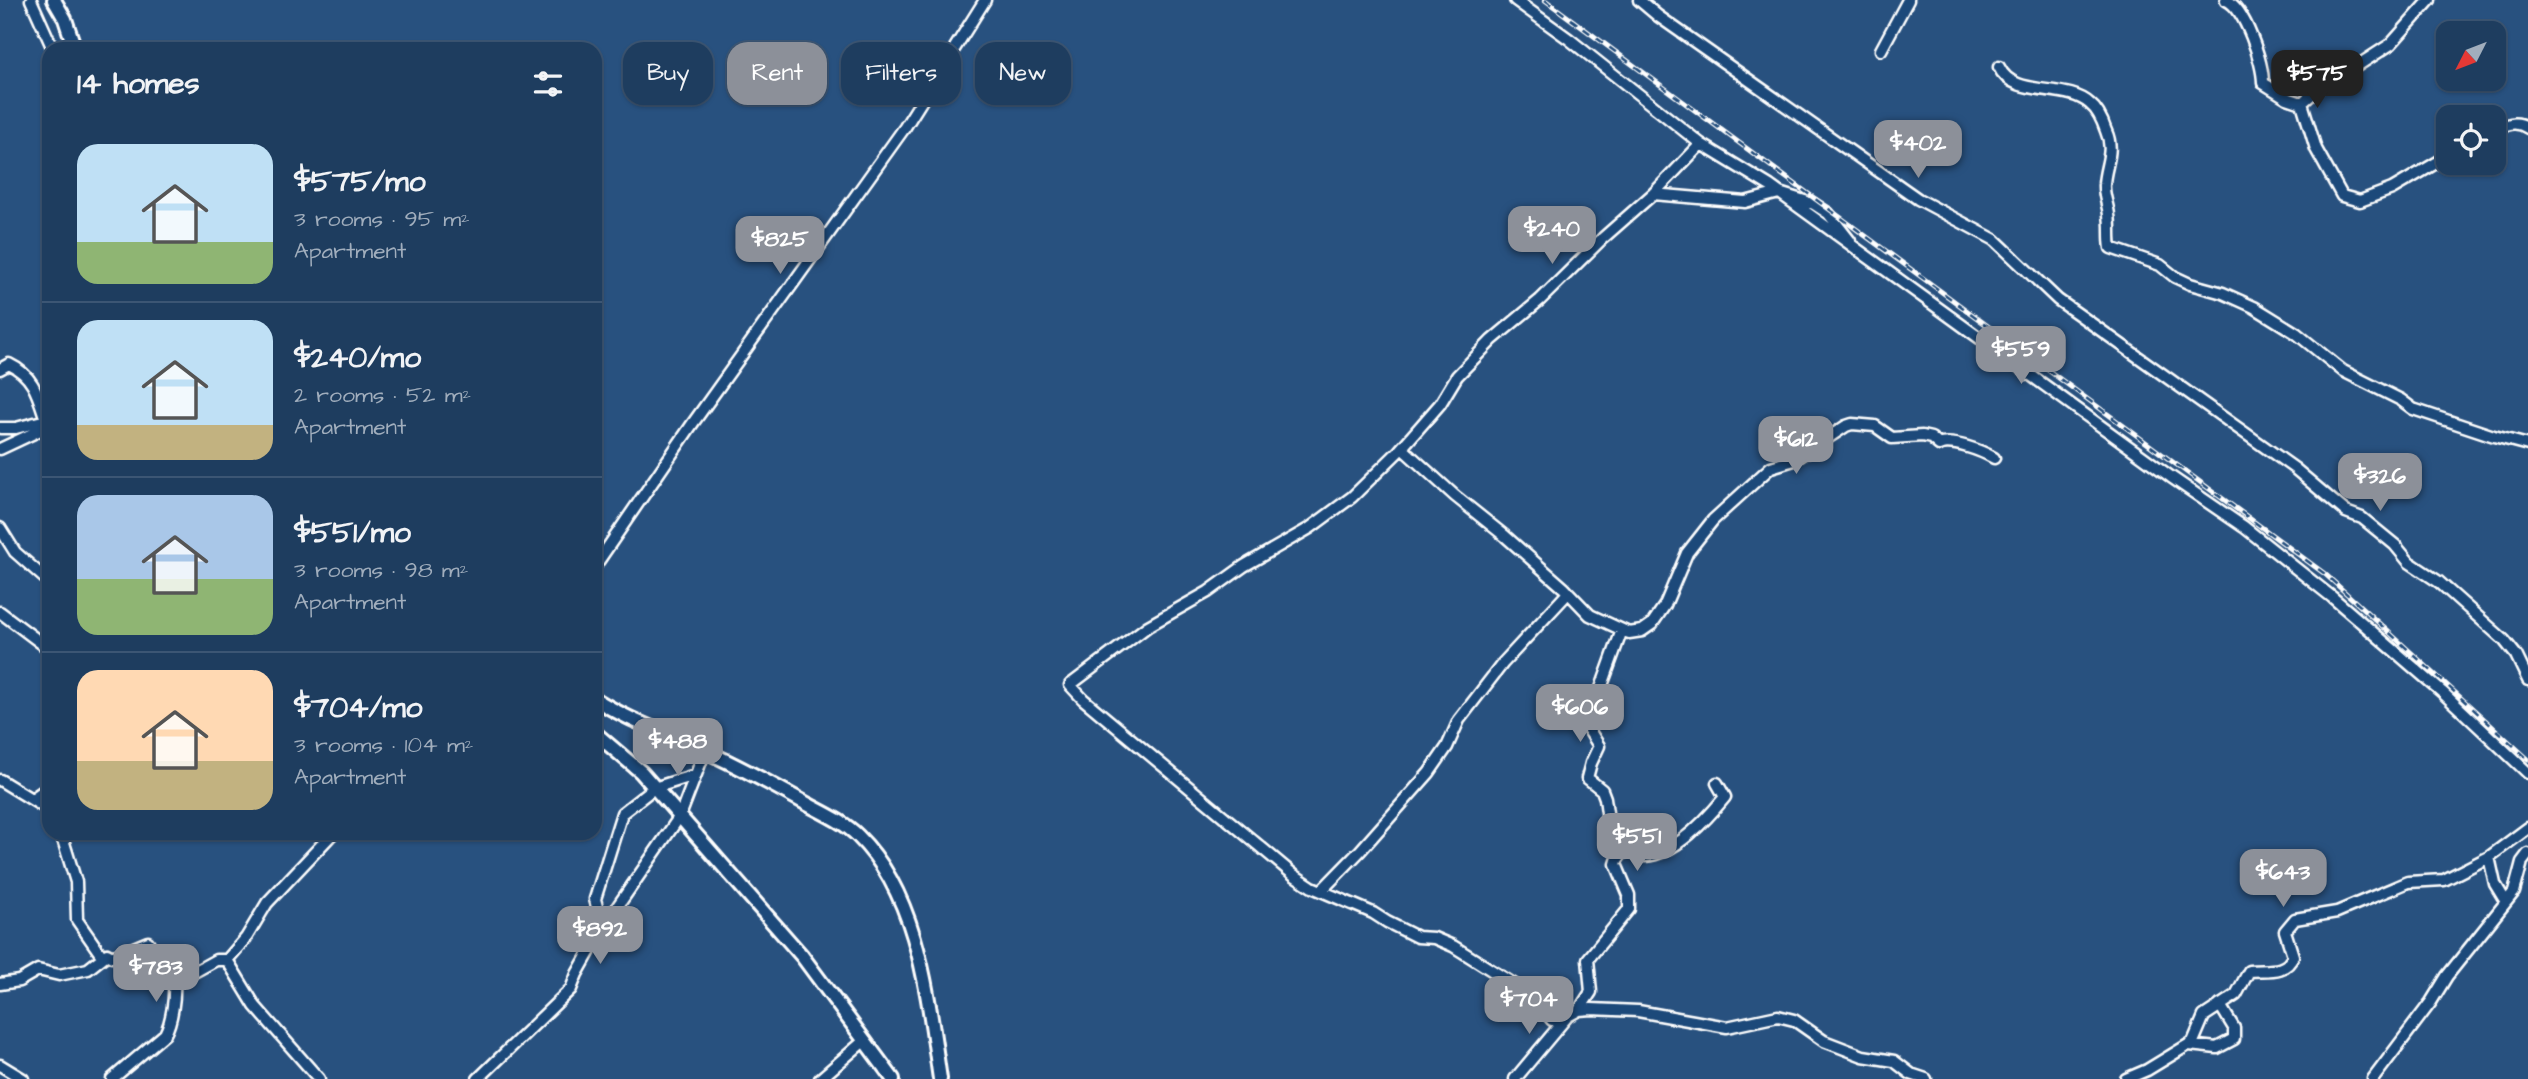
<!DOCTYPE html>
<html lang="en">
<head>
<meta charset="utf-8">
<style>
	body { margin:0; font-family:"Architects Daughter",sans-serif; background:#264465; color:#f1f3f6; height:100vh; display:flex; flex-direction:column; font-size:26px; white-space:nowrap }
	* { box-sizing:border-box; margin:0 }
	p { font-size:23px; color:#a1aebd }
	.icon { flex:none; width:38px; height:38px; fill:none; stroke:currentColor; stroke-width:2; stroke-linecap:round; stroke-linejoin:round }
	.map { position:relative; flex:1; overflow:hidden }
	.sheet { position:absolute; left:42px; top:42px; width:560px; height:798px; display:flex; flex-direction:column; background:#1e3d5f; border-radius:21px; box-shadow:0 2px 5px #0004,0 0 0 2px #3c5674 }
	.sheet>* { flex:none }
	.top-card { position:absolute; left:623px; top:42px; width:665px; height:63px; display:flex; gap:14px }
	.needle { width:46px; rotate:228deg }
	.fabs { position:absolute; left:2436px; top:21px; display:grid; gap:14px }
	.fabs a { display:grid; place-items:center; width:70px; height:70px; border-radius:14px; background:#1e3d5f; box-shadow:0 2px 5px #0004,0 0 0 2px #3c5674; font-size:35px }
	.price { position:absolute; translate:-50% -60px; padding:0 16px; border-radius:14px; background:#8c9099; color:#fff; font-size:23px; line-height:46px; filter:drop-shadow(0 2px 4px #0008) }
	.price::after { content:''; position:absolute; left:50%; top:42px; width:21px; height:16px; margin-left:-10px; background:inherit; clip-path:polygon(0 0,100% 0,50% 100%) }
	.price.selected { background:#222; color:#fff }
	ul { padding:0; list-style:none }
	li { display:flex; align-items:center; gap:21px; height:175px; padding:0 35px }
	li+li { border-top:2px solid #3c5674 }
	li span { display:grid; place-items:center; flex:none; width:196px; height:140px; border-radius:21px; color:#555 }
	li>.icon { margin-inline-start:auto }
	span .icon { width:84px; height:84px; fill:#fffc; stroke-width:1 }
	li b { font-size:30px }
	h2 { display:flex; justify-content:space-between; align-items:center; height:84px; padding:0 35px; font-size:30px }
	.chip { padding:0 24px; border-radius:21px; background:#1e3d5f; box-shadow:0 2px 5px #0004,0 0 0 2px #3c5674; font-size:24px; line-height:63px }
	.chip.selected { background:#8c9099; color:#fff }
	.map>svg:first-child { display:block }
</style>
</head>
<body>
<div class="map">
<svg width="2528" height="1079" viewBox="0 0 2528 1079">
	<rect width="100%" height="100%" fill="#28517f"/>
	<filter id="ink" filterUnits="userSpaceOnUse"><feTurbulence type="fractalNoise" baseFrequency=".0143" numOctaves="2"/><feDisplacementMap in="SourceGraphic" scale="14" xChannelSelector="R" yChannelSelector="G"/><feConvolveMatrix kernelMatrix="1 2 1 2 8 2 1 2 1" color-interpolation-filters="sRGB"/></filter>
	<g filter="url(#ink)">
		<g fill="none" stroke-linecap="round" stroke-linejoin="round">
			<defs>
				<path id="minor" d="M31 0 53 49
					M1515 0 1569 39 1701 144 1770 186 2171 477 2244 527 2332 597 2442 692 2528 773
					M1639 0 1658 16 1918 199 1995 240 2058 300 2078 314 2294 468 2346 512 2362 518 2395 545 2409 562 2439 582 2504 640 2516 655 2528 680
					M2226 0C2245 8 2263 63 2263 83L2287 98 2302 103 2331 77 2343 75 2391 44 2430 0
					M1881 50 1908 0
					M1999 67C2013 99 2067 82 2090 104 2098 110 2103 122 2106 131 2115 151 2105 165 2104 184 2103 194 2108 205 2109 215 2111 226 2109 237 2111 248L2160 265 2175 277 2190 284 2223 293 2254 307 2296 333 2343 371 2401 400 2413 409 2494 436 2528 445
					M2302 103 2316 149 2342 196 2360 201 2392 189 2448 156
					M2494 131C2506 124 2516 120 2528 128
					M1701 144 1653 194 1603 238 1540 300 1492 340 1457 376 1440 404 1399 451 1352 497 1310 528 1244 566 1208 592 1148 626 1070 685 1083 699 1294 875 1312 887 1373 913 1387 922 1417 937 1434 938 1453 946 1531 995 1552 1020 1564 1018 1579 1010 1591 1009 1638 1011 1727 1027 1778 1016 1794 1020 1824 1041 1863 1056 1894 1061 1911 1074 1926 1079
					M1653 194 1745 202 1779 193 1814 204 1828 213 1850 241
					M0 369 9 364C34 376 38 395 46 420L49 421
					M0 428H16L46 420
					M1402 448 1455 496 1505 536 1564 588 1590 615 1629 633 1642 631 1652 624 1665 605 1687 553 1713 520 1771 467 1794 460 1846 426 1852 424 1875 426 1892 438 1922 436 1931 438 1939 445C1951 439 1982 451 1994 458
					M0 449 49 426
					M0 528 15 552 49 582
					M595 566 693 423 905 127 985 0
					M0 612 49 649
					M0 780 49 810
					M32 799 49 787
					M61 833 76 882 77 920 102 956
					M1620 854 1609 827 1605 798 1602 790 1587 778 1591 763 1599 746 1587 727 1622 630
					M2489 857 2495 884 2506 902
					M1321 891 1360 851 1429 773 1447 747 1459 720 1503 663 1568 593
					M604 926 600 919 595 899 622 813 654 788 695 775
					M227 960 246 938 267 903 333 833
					M0 984 19 981 38 970 59 975 88 969 107 954 112 957 148 942 174 983
					M1579 1010 1591 992 1588 959 1629 909V895L1616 864C1618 856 1622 853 1629 850 1634 852 1640 856 1645 856 1676 854 1707 819 1725 797L1717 783
					M2189 1045 2217 1048 2234 1039V1028L2220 1005
					M0 1065 23 1079
					M112 1079 165 1034C172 1021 175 998 174 983L216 960H227L255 1006 319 1079
					M478 1079 571 989 577 974 604 926 680 816 705 751
					M820 1079 865 1040
					M1515 1079 1566 1018
					M2126 1079 2147 1070 2193 1042 2204 1016 2236 995 2249 971C2265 969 2286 975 2293 956L2285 931 2295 919 2337 912 2408 882 2444 880 2489 857 2528 828
					M2373 1079 2431 1002 2447 976 2514 892 2522 862 2528 854"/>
				<path id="tertiary" d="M54 0 65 19 75 49
					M595 699C631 722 667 733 705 751 741 767 775 786 809 805 826 814 845 823 858 836 919 896 928 999 940 1079
					M595 733 641 772 802 956 893 1079"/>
			</defs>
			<use href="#minor" stroke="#fff" stroke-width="15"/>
			<use href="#tertiary" stroke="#fff" stroke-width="18"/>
			<use href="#minor" stroke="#1f4a7a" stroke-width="10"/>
			<use href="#tertiary" stroke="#1f4a7a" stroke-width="12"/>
			<defs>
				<path id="rail" d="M1545 0 2325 574 2528 759"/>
			</defs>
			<use href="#rail" stroke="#fff" stroke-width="5"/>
			<use href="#rail" stroke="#1f4a7a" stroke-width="2.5" stroke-dasharray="8" stroke-linecap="butt"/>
		</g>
	</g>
</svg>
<div class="fabs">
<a><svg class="needle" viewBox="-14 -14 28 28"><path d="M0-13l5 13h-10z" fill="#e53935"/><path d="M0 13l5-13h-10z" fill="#a1aebd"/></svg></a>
<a><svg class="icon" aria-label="locate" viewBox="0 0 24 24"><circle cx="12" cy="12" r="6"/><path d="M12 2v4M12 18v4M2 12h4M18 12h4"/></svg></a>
</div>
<b class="price selected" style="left:2317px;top:110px">$575</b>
<b class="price" style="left:1918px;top:180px">$402</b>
<b class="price" style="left:1552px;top:266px">$240</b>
<b class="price" style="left:780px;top:276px">$825</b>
<b class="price" style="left:2021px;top:386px">$559</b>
<b class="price" style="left:1796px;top:476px">$612</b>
<b class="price" style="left:2380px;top:513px">$326</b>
<b class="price" style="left:1580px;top:744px">$606</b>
<b class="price" style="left:678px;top:778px">$488</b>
<b class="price" style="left:1637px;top:873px">$551</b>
<b class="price" style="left:2283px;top:909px">$643</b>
<b class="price" style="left:600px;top:966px">$892</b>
<b class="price" style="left:156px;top:1004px">$783</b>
<b class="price" style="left:1529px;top:1036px">$704</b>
<div class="top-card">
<a class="chip">Buy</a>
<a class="chip selected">Rent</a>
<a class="chip">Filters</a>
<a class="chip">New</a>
</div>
<section class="sheet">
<h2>14 homes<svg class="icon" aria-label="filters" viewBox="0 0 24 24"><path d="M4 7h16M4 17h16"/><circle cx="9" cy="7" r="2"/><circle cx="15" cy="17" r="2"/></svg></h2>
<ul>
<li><span style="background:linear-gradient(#bfe0f5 70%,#8fb573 0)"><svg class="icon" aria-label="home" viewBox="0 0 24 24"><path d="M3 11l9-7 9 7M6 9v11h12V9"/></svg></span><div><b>$575/mo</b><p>3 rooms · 95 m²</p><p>Apartment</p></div></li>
<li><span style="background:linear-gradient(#bfe0f5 75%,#c2b280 0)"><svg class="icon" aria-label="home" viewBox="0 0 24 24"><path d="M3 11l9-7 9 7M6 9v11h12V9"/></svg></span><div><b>$240/mo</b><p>2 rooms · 52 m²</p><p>Apartment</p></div></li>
<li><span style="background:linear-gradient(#a9c7e8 60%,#8fb573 0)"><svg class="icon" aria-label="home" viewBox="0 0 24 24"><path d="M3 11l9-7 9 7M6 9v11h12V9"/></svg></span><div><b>$551/mo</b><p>3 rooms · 98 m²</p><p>Apartment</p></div></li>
<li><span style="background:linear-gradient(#ffd9b3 65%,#c2b280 0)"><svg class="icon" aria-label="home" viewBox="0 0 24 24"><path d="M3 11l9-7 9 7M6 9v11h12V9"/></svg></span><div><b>$704/mo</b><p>3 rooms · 104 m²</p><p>Apartment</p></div></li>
</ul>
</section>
</div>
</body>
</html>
